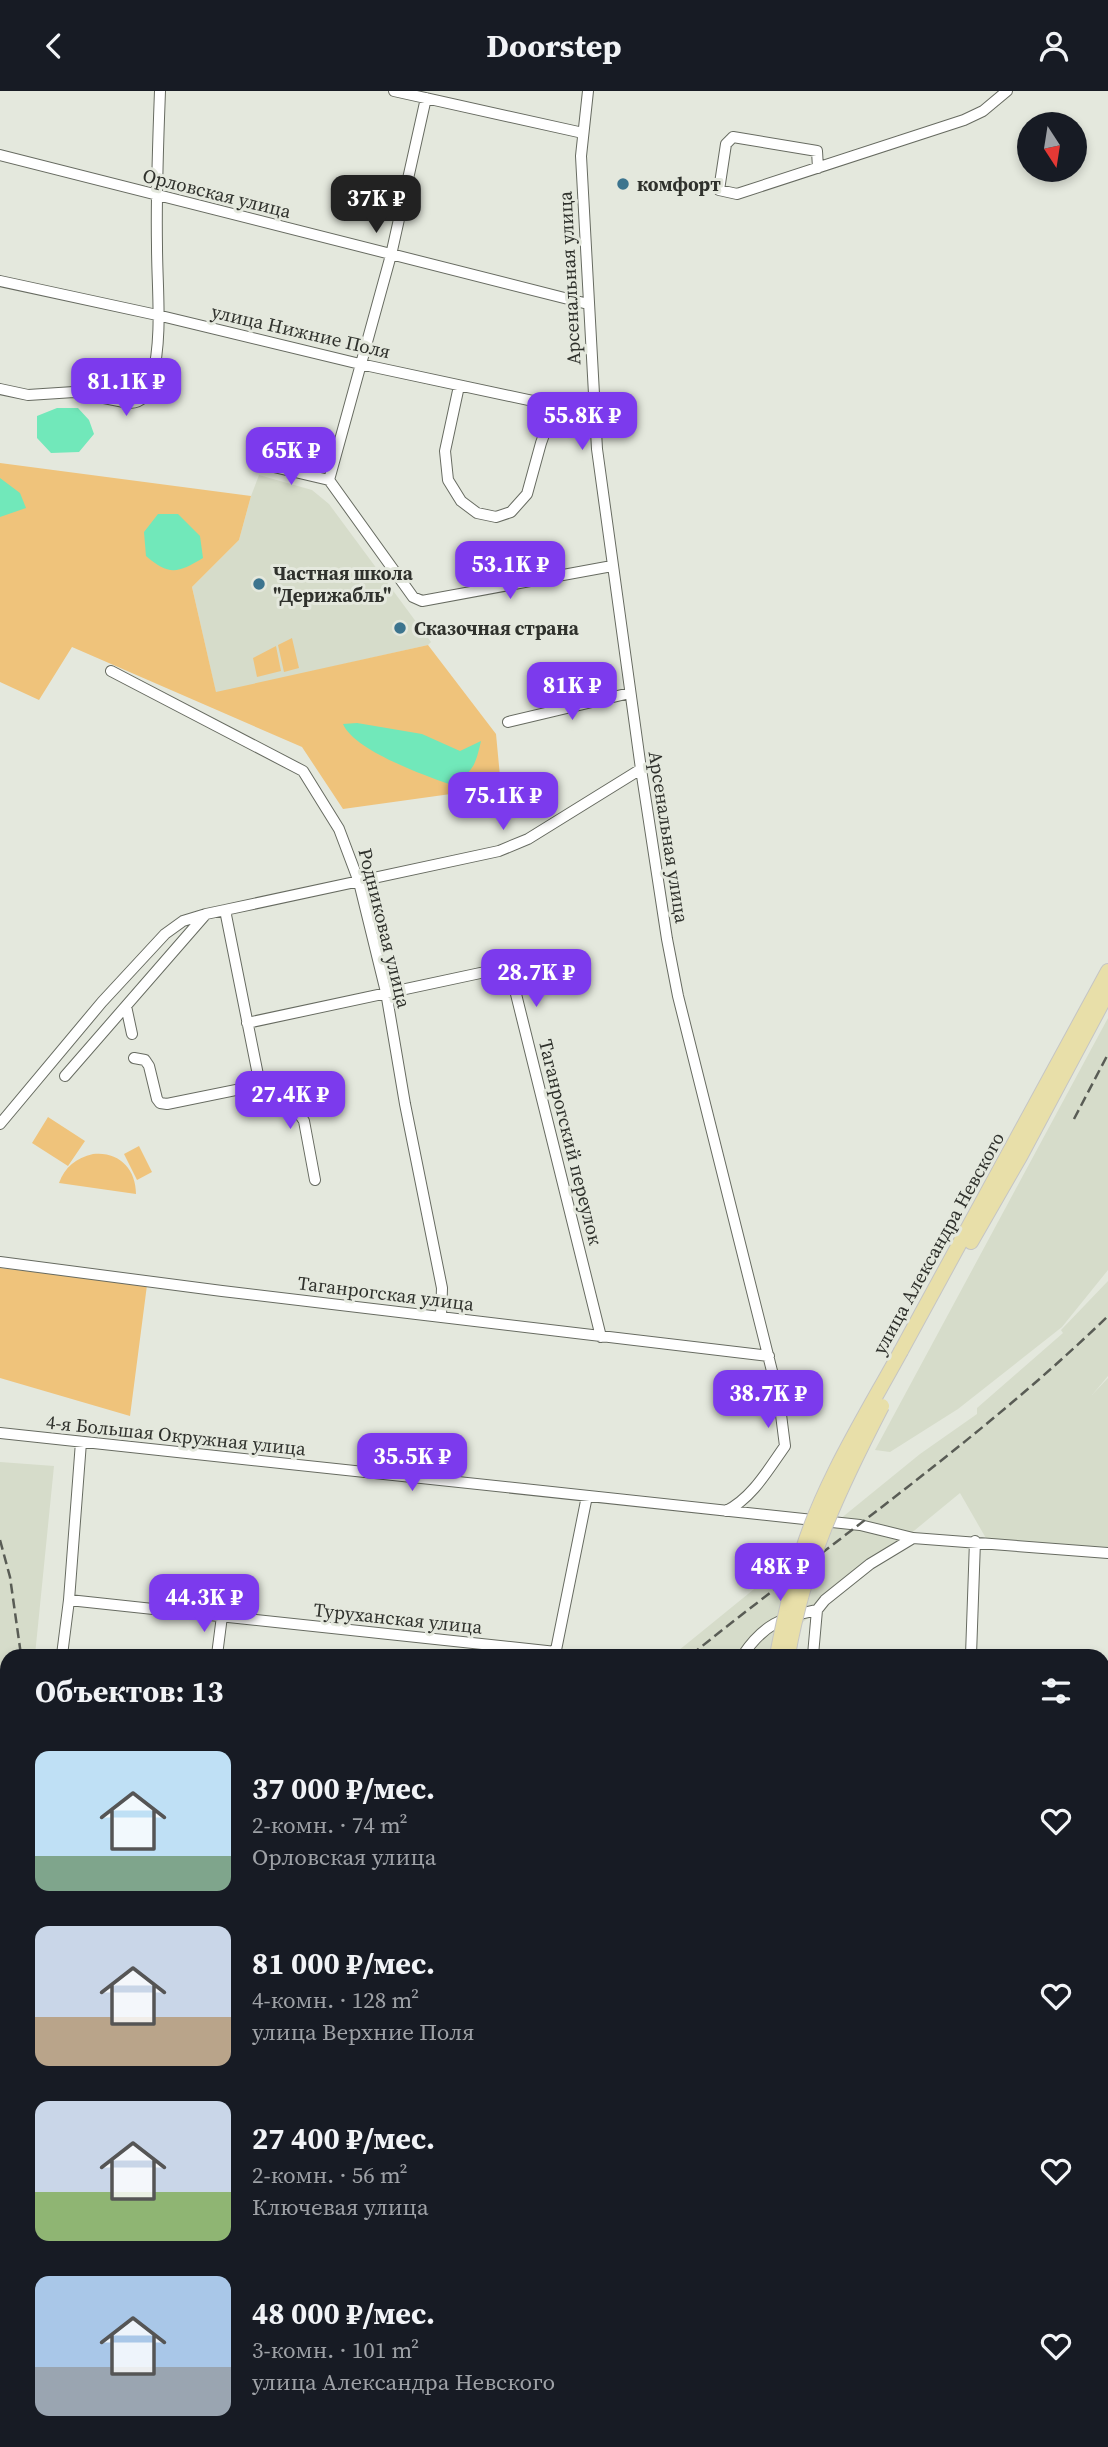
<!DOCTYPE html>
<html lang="ru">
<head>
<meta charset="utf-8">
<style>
	body { margin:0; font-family:"Source Serif 4",serif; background:#20242c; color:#f1f3f6; height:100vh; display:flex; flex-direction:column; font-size:26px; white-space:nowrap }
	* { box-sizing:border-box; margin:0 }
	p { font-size:23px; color:#9ea1a6 }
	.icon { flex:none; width:38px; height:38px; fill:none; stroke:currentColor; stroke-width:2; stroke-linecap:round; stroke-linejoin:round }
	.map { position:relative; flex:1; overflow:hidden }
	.details { position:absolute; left:0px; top:1558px; width:1110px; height:800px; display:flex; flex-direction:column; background:#171b24; border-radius:21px 21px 0 0; box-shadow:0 4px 10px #0003 }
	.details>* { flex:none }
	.needle { width:46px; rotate:168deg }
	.buttons { position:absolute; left:1017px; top:21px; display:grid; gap:14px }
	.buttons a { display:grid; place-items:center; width:70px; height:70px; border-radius:50%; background:#171b24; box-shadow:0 4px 10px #0003; font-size:35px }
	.price { position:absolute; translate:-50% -60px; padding:0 16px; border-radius:14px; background:#7c3aed; color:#fff; font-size:23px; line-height:46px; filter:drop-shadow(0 2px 4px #0008) }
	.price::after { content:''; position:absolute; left:50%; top:42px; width:21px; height:16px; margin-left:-10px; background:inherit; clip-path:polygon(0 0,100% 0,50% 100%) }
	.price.on { background:#222; color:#fff }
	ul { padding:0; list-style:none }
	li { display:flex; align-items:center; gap:21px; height:175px; padding:0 35px }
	li span { display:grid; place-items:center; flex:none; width:196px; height:140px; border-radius:14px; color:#555 }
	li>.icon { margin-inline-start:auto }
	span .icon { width:84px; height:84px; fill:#fffc; stroke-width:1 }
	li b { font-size:30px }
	h2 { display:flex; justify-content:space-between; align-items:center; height:84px; padding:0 35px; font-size:30px }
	header { display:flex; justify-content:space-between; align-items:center; height:91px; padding:0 35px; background:#171b24; font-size:32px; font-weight:700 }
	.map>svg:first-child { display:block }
</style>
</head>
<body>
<header><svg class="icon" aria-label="back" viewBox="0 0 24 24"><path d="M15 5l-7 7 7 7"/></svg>Doorstep<svg class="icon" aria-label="person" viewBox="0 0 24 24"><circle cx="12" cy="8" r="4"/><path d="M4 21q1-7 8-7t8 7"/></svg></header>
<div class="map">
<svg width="1108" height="2356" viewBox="0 0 1108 2356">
	<rect width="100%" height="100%" fill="#e4e8dd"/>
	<path fill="#d6dcca" d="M259 384 312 399 329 413 431 551 428 554 216 602 192 496 239 449 251 405Z
		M1108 927V1179L1062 1236 958 1318 890 1361 875 1359Z
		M1108 1190V1285L1092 1304 1108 1287V1456L987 1449 960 1402 763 1564H673L920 1363 977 1323V1317L1063 1242 1061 1239Z
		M0 1371 54 1375 35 1564H7V2350H35L34 2356H0Z
		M1102 1841 1108 1843V2002L1103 2005Z
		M49 2350H112L111 2356H48Z
		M333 2350H887V2356H333Z"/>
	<path fill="#efc37b" d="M0 372 251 405 239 449 192 496 216 601 428 554 496 643 501 696 343 718 302 656 72 556 39 609 0 591Z
		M292 547 299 577 284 581 278 554Z
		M276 555 281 580 257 586 253 567Z
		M48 1026 85 1050 68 1075 32 1052Z
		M139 1055 152 1081 137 1089 124 1063Z
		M93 1063C118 1060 136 1077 136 1103L59 1092C65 1076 76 1067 93 1063Z
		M0 1177 147 1194 130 1325 0 1287Z
		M96 2350H333V2356H95Z"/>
	<path fill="#71e8ba" d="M57 317H78L89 329 94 343 79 361 51 362 37 347V325Z
		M0 387 20 402 26 417 0 426Z
		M158 423H178L200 445 203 467C178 482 169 485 146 465L144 441Z
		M357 632 422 643 460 660 481 650C475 676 473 682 449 693 423 684 354 659 343 633Z"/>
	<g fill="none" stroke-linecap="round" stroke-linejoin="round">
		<defs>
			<path id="minor" d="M394 0 583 42
				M588 0 581 65 597 358 641 678 667 848 678 905 779 1308 785 1355C768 1379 752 1407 726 1420
				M0 64 588 213
				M818 77 817 60 733 46 726 53 719 99 737 103 964 29 983 20 1007 0
				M0 190 157 224 360 273 594 323
				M459 295 445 360 448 389 461 410 477 422 496 426 511 421 527 403 541 352 554 316
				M0 298 28 304 74 301 129 312C144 312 149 301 152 288 163 245 157 198 157 155 156 103 158 52 160 0
				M261 373 329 389 413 506 422 510 612 475
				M329 389 391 164 426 7
				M111 580 303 680 339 738 359 791 386 901 405 1013 442 1197 441 1226
				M508 631 630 602
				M126 915 132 943
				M247 932 499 878 507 880 512 887 601 1246
				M134 967 145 969 149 975 157 1008 160 1012 167 1013 260 994 225 819 499 760 528 748 641 678
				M65 985 206 823 225 819
				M260 994 294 1015 304 1030 315 1089
				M0 1033 102 911 165 843 183 830 206 823
				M0 1171 222 1200 769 1265
				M0 1342 860 1434 913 1447
				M81 1351 69 1509 556 1561
				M62 1564 69 1509
				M217 1564 222 1525
				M555 1564 587 1405
				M743 1564C763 1534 782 1526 817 1519
				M813 1564 817 1519 825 1509 870 1473 913 1447 1108 1462
				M971 1564 975 1450
				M1102 1582 1108 1583
				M1102 1643 1108 1626
				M1102 1653H1108
				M1102 2021 1108 2015
				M1102 2050 1108 2067
				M1102 2124 1108 2078
				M1102 2187 1103 2226
				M41 2356 42 2350"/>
			<path id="major" d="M971 1151 1021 1064 1108 901
				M901 1260 1108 880
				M1102 2226 1108 2233
				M1102 2256 1108 2262"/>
		</defs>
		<use href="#minor" stroke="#676b61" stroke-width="12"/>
		<use href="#major" stroke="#c5c5c4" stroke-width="16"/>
		<use href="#minor" stroke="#fff" stroke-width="10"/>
		<use href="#major" stroke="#e8dfa9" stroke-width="14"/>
		<path stroke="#595c55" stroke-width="2.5" stroke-dasharray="10 5" stroke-linecap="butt" d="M1074 1028 1108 963
			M0 1449 10 1486 21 1564
			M691 1564C830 1452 979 1350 1108 1225
			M69 2356 70 2350"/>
		<defs>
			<path id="major-bridge" d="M777 1564C784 1529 791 1495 802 1461 824 1390 866 1324 901 1260
				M788 1564C804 1472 839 1398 882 1315"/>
		</defs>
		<use href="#major-bridge" stroke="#c5c5c4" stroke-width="16" stroke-linecap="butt"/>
		<use href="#major-bridge" stroke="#e8dfa9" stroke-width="14"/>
	</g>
	<g fill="#3c748e" stroke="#e4e8dd" stroke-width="2.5">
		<circle cx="623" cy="93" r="7"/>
		<circle cx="259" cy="493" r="7"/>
		<circle cx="400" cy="537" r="7"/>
	</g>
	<g text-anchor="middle" stroke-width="6" stroke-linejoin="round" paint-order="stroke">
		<g font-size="19" font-weight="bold" fill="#2f312c" stroke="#e4e8dd" text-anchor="start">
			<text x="637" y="100">комфорт</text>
			<text x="273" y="489">Частная школа<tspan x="273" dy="22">"Дерижабль"</tspan></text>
			<text x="414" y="544">Сказочная страна</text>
		</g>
		<g font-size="19" fill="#2f312c" stroke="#e4e8dd">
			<text transform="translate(217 102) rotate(14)" y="7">Орловская улица</text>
			<text transform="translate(569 187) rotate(-93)" y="7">Арсенальная улица</text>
			<text transform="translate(301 240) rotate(13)" y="7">улица Нижние Поля</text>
			<text transform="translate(669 746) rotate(81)" y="7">Арсенальная улица</text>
			<text transform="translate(385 837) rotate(76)" y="7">Родниковая улица</text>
			<text transform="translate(571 1051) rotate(76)" y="7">Таганрогский переулок</text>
			<text transform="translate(938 1152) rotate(-61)" y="7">улица Александра Невского</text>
			<text transform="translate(386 1202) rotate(7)" y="7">Таганрогская улица</text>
			<text transform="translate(176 1344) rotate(6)" y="7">4-я Большая Окружная улица</text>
			<text transform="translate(398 1527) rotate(6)" y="7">Туруханская улица</text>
		</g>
	</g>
</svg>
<div class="buttons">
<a><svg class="needle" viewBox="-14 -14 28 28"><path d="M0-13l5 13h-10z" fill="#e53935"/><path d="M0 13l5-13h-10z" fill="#9ea1a6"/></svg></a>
</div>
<b class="price on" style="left:376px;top:144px">37K ₽</b>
<b class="price" style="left:126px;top:327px">81.1K ₽</b>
<b class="price" style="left:582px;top:361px">55.8K ₽</b>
<b class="price" style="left:291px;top:396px">65K ₽</b>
<b class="price" style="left:510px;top:510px">53.1K ₽</b>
<b class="price" style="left:572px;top:631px">81K ₽</b>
<b class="price" style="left:503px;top:741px">75.1K ₽</b>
<b class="price" style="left:536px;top:918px">28.7K ₽</b>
<b class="price" style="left:290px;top:1040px">27.4K ₽</b>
<b class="price" style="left:768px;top:1339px">38.7K ₽</b>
<b class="price" style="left:412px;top:1402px">35.5K ₽</b>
<b class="price" style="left:780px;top:1512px">48K ₽</b>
<b class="price" style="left:204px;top:1543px">44.3K ₽</b>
<section class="details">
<h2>Объектов: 13<svg class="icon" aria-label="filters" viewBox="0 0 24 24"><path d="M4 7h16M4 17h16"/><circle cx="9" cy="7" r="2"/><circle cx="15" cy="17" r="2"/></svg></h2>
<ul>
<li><span style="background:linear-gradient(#bfe0f5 75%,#7fa58c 0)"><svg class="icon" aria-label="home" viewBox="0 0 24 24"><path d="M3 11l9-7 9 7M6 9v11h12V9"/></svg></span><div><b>37 000 ₽/мес.</b><p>2-комн. · 74 m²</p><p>Орловская улица</p></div><svg class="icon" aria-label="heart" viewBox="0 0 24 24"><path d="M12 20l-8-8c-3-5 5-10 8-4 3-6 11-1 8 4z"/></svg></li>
<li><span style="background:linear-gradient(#c9d6e8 65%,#b9a48a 0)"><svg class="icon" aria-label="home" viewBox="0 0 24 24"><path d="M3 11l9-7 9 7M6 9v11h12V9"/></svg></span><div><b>81 000 ₽/мес.</b><p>4-комн. · 128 m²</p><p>улица Верхние Поля</p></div><svg class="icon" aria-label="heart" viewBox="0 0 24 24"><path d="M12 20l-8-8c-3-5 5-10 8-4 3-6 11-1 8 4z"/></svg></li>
<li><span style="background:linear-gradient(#c9d6e8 65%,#8fb573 0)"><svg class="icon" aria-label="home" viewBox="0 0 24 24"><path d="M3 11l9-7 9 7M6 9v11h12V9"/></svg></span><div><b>27 400 ₽/мес.</b><p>2-комн. · 56 m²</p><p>Ключевая улица</p></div><svg class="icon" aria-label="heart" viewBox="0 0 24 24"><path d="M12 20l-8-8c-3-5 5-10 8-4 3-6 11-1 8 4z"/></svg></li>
<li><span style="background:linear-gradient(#a9c7e8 65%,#9aa5b1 0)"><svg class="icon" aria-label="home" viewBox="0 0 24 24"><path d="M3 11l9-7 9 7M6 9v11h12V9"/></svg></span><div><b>48 000 ₽/мес.</b><p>3-комн. · 101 m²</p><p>улица Александра Невского</p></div><svg class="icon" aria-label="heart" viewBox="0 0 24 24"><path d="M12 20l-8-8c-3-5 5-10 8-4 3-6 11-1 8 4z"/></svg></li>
</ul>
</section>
</div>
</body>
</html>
